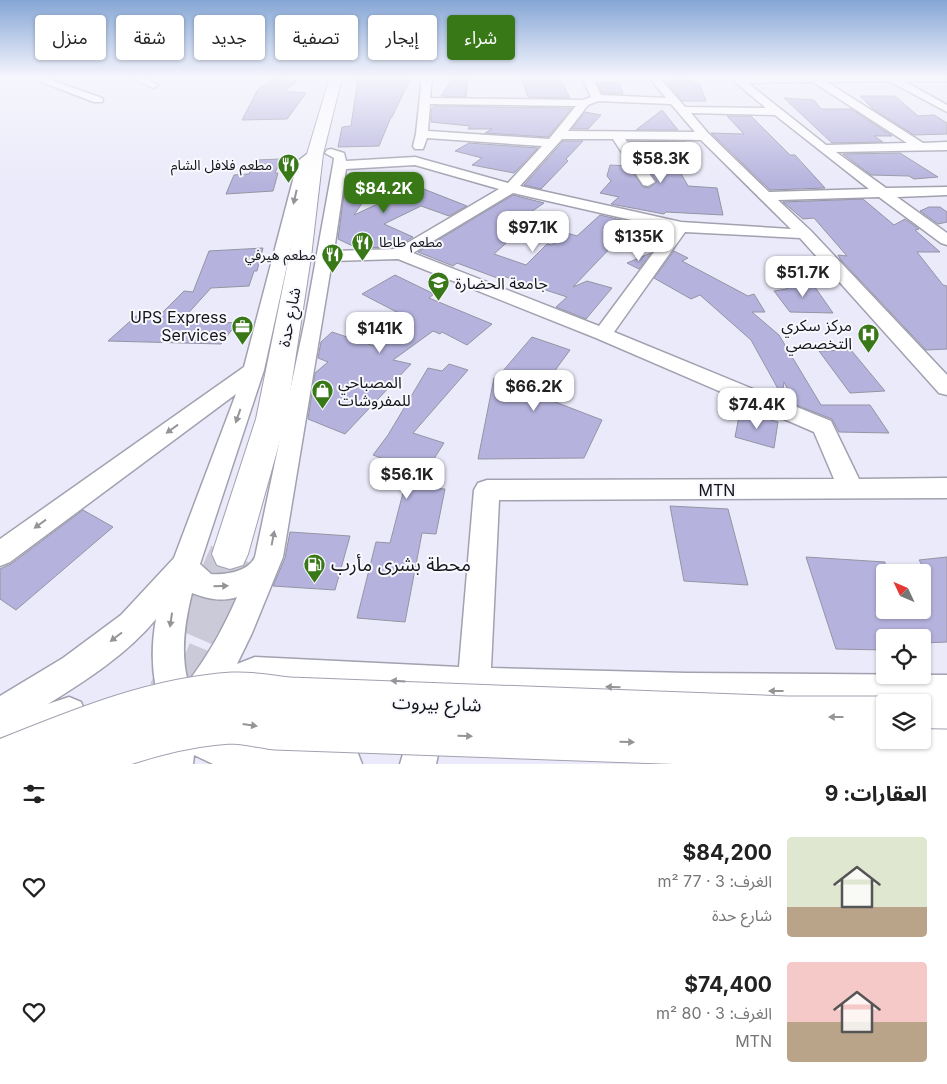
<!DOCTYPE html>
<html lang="ar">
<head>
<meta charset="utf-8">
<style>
	body { margin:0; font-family:Inter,"Noto Sans Arabic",sans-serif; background:#f2f2f2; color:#222; direction:rtl; height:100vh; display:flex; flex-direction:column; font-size:19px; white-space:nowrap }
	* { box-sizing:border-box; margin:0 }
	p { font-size:16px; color:#767676 }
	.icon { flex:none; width:28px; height:28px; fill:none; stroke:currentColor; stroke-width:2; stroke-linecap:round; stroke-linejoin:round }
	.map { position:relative; height:764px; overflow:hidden; direction:ltr }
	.sheet { display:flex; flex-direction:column; background:#fff; flex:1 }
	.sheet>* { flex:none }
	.top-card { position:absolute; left:15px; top:15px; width:500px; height:45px; direction:rtl; display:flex; gap:10px }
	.needle { width:32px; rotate:314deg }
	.tools { position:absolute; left:876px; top:564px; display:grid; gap:10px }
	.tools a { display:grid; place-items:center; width:55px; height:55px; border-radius:5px; background:#fff; box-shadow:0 1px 4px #0004; font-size:25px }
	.price { position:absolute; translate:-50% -42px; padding:0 11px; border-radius:10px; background:#fff; color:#222; font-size:16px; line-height:32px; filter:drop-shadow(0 1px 2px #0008) }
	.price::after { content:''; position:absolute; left:50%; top:30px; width:15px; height:11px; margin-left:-8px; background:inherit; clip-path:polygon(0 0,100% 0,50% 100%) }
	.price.selected { background:#387817; color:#fff }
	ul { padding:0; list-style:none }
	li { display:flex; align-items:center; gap:15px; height:125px; padding:0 20px }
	li span { display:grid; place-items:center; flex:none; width:140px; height:100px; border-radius:5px; color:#555 }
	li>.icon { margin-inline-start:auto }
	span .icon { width:60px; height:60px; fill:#fffc; stroke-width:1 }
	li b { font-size:21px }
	h2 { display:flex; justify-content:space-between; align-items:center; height:60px; padding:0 20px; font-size:21px }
	.pill { padding:0 18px; border-radius:5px; background:#fff; box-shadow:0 1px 4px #0004; font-size:18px; line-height:45px }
	.pill.selected { background:#387817; color:#fff }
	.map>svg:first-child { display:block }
</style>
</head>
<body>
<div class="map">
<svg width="947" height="764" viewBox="0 0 947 764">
	<rect width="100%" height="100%" fill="#eaeafa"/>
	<path fill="#b5b2dd" stroke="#9594a3" d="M358 77H411L392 117H391L379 146 338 147 342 127 351 126Z
		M454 77H468L466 97 441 96Z
		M521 77H559L570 98 528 97Z
		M681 78 700 85 706 101H682L666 82Z
		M272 79 298 81 284 91 306 93 287 119 242 120 258 89Z
		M596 82H619L623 94 602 93Z
		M860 96H895L918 116 934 115 947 123V134L914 135 873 109Z
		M784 98 814 100 821 109H851L892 136H874L883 142 832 143Z
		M434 106 497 107 572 108 548 137 485 133 492 129H468L470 126 431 122V110Z
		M662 110 678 130H636Z
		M585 112 601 115 588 129H572Z
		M727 116H751L790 155H795L825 188 770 190 711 133 744 134Z
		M563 141H583L566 159 568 161 541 189 524 185Z
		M629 141 686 142 693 154H670L688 186 717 188 723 215 666 212 664 214 611 204 619 197 600 193 611 181 607 176 610 165 628 166 643 187 649 188 657 182Z
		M469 143 538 148 514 173 472 165 482 158 455 151Z
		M900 153 938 177 914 179 909 176 871 175 843 154Z
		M281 159 275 173H278L273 191 226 194 234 175 249 174 255 160Z
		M346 179 377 181 354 215 416 186 467 206 449 216 421 206 384 224 413 237 396 247 357 248 338 239Z
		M513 195 544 203 512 225 523 228 494 254 526 265 547 244 552 245 567 233 577 236 600 215 634 223 573 287 587 281 612 288 586 319 556 307 567 297 503 276 500 279 457 263 453 266 418 252Z
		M863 199 894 225 905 219 919 229 915 230 940 252H917L943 285 947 286V349L926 350 841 260 838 255 847 256 814 218 803 219 783 202Z
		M929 207H940L947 212V222L938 224 920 211Z
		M263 248 257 271H254L249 286 211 288 182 320 237 323 221 344 108 341 136 316 157 318 184 291 193 292 209 251Z
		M674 251 688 258 682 261 748 296 754 294 765 312H752L779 335 821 405H870L889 433 839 432 832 419 796 405 784 382 782 396 751 340 700 295 691 299 654 278Z
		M651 253 639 269 627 263Z
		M395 275 434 294 429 298 492 324 467 345 442 332 440 334 433 331 393 360 411 364 345 434 308 419 315 373 328 362 318 358 321 342 332 332 374 346 412 320 362 294Z
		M784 282 812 283 833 313 790 312 774 291 787 289Z
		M532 337 570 350 537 395 602 420 584 458 478 459 494 378 496 379Z
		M851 350 885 391 850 393 819 351Z
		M449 364 468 370 413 433 444 443 416 487 445 489 436 534 422 533 405 622 357 618 376 542 390 543 404 489 375 479 389 461 373 455 388 435 428 368 442 371Z
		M740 411 778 422 774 448 735 437Z
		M670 506 728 509 748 585 684 581Z
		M83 510 113 527 16 610 0 599V569L11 564Z
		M290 532 350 536 335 590 273 586 285 558Z
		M806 557 885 562V610H922V565L919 560 947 557V642L922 643V638H885V650L836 649Z"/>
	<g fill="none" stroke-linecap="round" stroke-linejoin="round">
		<path stroke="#cacad8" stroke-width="41" stroke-dasharray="41 20" stroke-linecap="butt" d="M193 689 230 599
			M169 692 230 554"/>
		<defs>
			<path id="minor" d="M28 77H43L102 98 103 100 102 102H94Z
				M130 77H143L158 85 153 88Z
				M422 77H432L430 98 583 100 591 97 582 77H592L601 95 666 98 649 77H659L685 107 766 108 735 82V78L947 77V81H904L947 105V112L889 81 827 82 923 143 947 142V150L836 152 886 188 947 187V195L897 197 947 233V245L941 243 879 197 778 200 811 231 947 375V395L939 393 800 238 685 232 614 332 831 421 859 479 947 478V498L499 500 491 668 687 673 947 675V707H922V702H885V707H860L474 700 255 689 229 699 219 695 209 709 199 713 214 728 230 734 344 746 357 751 362 764H213L194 755 193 764H127C134 747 146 728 163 721L165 717C152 687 150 652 156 619 127 654 87 680 48 704L69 697 81 702 86 714 81 726 0 754V696L63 658 121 615 174 558 236 394 10 562 0 566V539L244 367 298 161 311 151 315 150 321 154 309 165 264 370 200 564 211 574C226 575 248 572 255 557L305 320 333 165 334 158 325 153 327 150 331 149 344 153 346 161 415 157 508 183 542 146 427 138 423 149H415L413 146 416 134ZM813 82 907 143 826 145 748 83ZM598 101 671 104 695 132 568 131 588 105ZM430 104 576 106 549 139 428 131ZM691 113 775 115 869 189 769 192 708 133ZM562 139H613L643 185 648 186 655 182 625 139 701 140 791 229 681 222 520 186ZM415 165 499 189 397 249 334 251 346 169ZM513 193 671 229 599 326 413 253ZM398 259 596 338 814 432 834 479 487 480 478 483 474 490 459 667 255 657 237 664 252 633 283 557 332 261ZM192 593C209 599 220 602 237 597 224 627 208 656 188 682 180 653 185 621 192 593Z
				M427 710 439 715 444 727 436 764H400L415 715Z"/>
			<path id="major" d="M330 77H342L323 154 311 257 286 419 248 554 243 565 230 569 217 565 212 554 256 419 289 257 307 154Z
				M922 695H947V739H922V702H906Z"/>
		</defs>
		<use href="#minor" stroke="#a1a1b0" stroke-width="3"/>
		<use href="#major" stroke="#a1a1b0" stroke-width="2"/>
		<use href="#minor" fill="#fff" fill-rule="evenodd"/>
		<use href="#major" fill="#fff" fill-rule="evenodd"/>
		<defs>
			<path id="major-bridge" d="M0 761C75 731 152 698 233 693 252 692 271 696 290 698L787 717H885
				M67 764C120 746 173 726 230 723 244 723 260 727 275 729L799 748 947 750"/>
		</defs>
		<use href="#major-bridge" stroke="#a1a1b0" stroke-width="43" stroke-linecap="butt"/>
		<use href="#major-bridge" stroke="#fff" stroke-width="41"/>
	</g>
	<defs><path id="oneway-solid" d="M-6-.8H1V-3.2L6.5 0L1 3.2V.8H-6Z" transform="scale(1.25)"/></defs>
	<g fill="#959598">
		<use href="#oneway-solid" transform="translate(295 197) rotate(103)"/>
		<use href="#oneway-solid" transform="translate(238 416) rotate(109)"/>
		<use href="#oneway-solid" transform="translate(172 429) rotate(144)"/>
		<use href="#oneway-solid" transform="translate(40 524) rotate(144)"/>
		<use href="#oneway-solid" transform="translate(273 538) rotate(-79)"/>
		<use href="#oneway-solid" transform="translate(221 586) rotate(-2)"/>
		<use href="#oneway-solid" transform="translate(171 620) rotate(98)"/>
		<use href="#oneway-solid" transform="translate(116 637) rotate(143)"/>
		<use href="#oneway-solid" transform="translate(398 681) rotate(-177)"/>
		<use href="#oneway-solid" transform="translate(613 687) rotate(-179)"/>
		<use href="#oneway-solid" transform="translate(776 691) rotate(-180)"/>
		<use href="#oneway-solid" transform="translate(836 717) rotate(180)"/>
		<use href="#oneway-solid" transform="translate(250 725) rotate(8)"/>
		<use href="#oneway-solid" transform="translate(465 736) rotate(2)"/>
		<use href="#oneway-solid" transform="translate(627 742) rotate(2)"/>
	</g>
	<linearGradient id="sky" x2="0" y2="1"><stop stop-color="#85a6d5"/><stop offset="0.42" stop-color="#f6f6fd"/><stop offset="1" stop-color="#f6f6fd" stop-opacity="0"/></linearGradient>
	<rect width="947" height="184" fill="url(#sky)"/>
	<defs>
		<symbol id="restaurant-pin" viewBox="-11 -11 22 30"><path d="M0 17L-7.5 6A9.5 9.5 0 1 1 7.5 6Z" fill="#387817" stroke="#f8f8ff"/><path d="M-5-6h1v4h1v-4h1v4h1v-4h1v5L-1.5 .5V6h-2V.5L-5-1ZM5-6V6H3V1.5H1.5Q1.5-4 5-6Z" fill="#fff"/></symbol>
		<symbol id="university-pin" viewBox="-11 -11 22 30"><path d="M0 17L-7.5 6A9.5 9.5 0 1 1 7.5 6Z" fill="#387817" stroke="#f8f8ff"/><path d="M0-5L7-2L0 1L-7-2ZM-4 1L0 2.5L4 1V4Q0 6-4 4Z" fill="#fff"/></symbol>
		<symbol id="office-pin" viewBox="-11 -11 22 30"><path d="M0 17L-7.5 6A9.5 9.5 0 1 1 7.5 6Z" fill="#387817" stroke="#f8f8ff"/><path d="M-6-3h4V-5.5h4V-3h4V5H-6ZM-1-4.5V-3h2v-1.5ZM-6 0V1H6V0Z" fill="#fff"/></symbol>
		<symbol id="hospital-pin" viewBox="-11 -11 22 30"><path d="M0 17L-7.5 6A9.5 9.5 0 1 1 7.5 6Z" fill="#387817" stroke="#f8f8ff"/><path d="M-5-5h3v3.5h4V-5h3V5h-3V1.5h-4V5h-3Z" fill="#fff"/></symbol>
		<symbol id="shop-pin" viewBox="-11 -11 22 30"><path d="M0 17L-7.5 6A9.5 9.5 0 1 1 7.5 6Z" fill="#387817" stroke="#f8f8ff"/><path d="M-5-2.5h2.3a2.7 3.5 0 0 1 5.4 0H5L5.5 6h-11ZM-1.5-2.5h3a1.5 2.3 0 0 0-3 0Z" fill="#fff"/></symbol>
		<symbol id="fuel-pin" viewBox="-11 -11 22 30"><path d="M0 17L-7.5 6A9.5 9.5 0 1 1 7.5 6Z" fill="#387817" stroke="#f8f8ff"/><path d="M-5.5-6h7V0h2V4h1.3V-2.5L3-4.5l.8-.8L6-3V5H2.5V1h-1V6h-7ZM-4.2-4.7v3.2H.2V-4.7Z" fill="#fff"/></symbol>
	</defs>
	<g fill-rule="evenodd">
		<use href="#restaurant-pin" x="276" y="152" width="25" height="34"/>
		<use href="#restaurant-pin" x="350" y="230" width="25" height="34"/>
		<use href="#restaurant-pin" x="320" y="242" width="25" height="34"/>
		<use href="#university-pin" x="426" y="270" width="25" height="34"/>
		<use href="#office-pin" x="230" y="314" width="25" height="34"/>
		<use href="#hospital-pin" x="856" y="322" width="25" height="34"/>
		<use href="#shop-pin" x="310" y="378" width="25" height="34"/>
		<use href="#fuel-pin" x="302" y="552" width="25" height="34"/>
	</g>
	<g text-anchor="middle" stroke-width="4" stroke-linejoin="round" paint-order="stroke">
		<g font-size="14" fill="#141419" stroke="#f8f8ff" text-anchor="end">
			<text x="272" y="170">مطعم فلافل الشام</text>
			<text x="379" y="247" text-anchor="start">مطعم طاطا</text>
			<text x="316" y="260">مطعم هيرفي</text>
		</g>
		<g font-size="16" fill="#141419" stroke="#f8f8ff" text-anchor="start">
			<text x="455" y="289">جامعة الحضارة</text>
			<text x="227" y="323" text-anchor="end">UPS Express<tspan x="227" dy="18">Services</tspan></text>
			<text x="852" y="331" text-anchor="end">مركز سكري<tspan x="852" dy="18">التخصصي</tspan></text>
			<text x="338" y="388">المصباحي<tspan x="338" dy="18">للمفروشات</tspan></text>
		</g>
		<g font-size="16" fill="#141419" stroke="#f8f8ff">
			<text transform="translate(289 317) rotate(-79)" y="6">شارع حدة</text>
			<text x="717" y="496">MTN</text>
		</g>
		<g font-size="19" fill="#141419" stroke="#f8f8ff" text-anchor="start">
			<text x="331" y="571">محطة بشرى مأرب</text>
		</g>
		<g font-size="19" fill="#141419" stroke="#f8f8ff">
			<text transform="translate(437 703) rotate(2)" y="7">شارع بيروت</text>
		</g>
	</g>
</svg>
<div class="tools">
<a><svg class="needle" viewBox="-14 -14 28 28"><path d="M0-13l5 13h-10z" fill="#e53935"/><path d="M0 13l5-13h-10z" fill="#767676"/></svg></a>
<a><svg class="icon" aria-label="locate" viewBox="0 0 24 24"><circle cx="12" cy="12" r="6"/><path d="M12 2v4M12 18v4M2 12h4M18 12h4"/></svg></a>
<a><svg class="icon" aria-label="layers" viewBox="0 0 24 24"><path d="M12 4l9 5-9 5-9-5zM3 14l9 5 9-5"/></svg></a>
</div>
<b class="price" style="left:661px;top:184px">$58.3K</b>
<b class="price selected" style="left:384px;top:214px">$84.2K</b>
<b class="price" style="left:533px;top:253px">$97.1K</b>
<b class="price" style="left:639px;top:262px">$135K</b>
<b class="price" style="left:803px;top:298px">$51.7K</b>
<b class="price" style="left:380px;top:354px">$141K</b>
<b class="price" style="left:534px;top:412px">$66.2K</b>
<b class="price" style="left:757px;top:430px">$74.4K</b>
<b class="price" style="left:407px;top:500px">$56.1K</b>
<div class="top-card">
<a class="pill selected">شراء</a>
<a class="pill">إيجار</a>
<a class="pill">تصفية</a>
<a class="pill">جديد</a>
<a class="pill">شقة</a>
<a class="pill">منزل</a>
</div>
</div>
<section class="sheet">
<h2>العقارات: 9<svg class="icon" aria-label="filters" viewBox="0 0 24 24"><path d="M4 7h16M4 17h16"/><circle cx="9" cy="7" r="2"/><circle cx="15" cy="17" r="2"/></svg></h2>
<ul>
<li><span style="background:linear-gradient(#dfe7d0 70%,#b9a48a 0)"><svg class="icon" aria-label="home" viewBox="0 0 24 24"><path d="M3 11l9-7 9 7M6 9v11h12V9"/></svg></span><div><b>$84,200</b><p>الغرف: 3 · 77 m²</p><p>شارع حدة</p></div><svg class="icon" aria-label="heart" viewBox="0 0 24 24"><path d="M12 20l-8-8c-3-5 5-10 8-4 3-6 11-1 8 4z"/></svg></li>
<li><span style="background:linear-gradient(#f6c9c9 60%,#b9a48a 0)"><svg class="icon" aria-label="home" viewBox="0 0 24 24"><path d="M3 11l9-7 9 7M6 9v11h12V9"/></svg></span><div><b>$74,400</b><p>الغرف: 3 · 80 m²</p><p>MTN</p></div><svg class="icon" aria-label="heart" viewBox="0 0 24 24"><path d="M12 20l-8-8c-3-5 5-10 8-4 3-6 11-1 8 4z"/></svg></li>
</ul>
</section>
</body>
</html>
